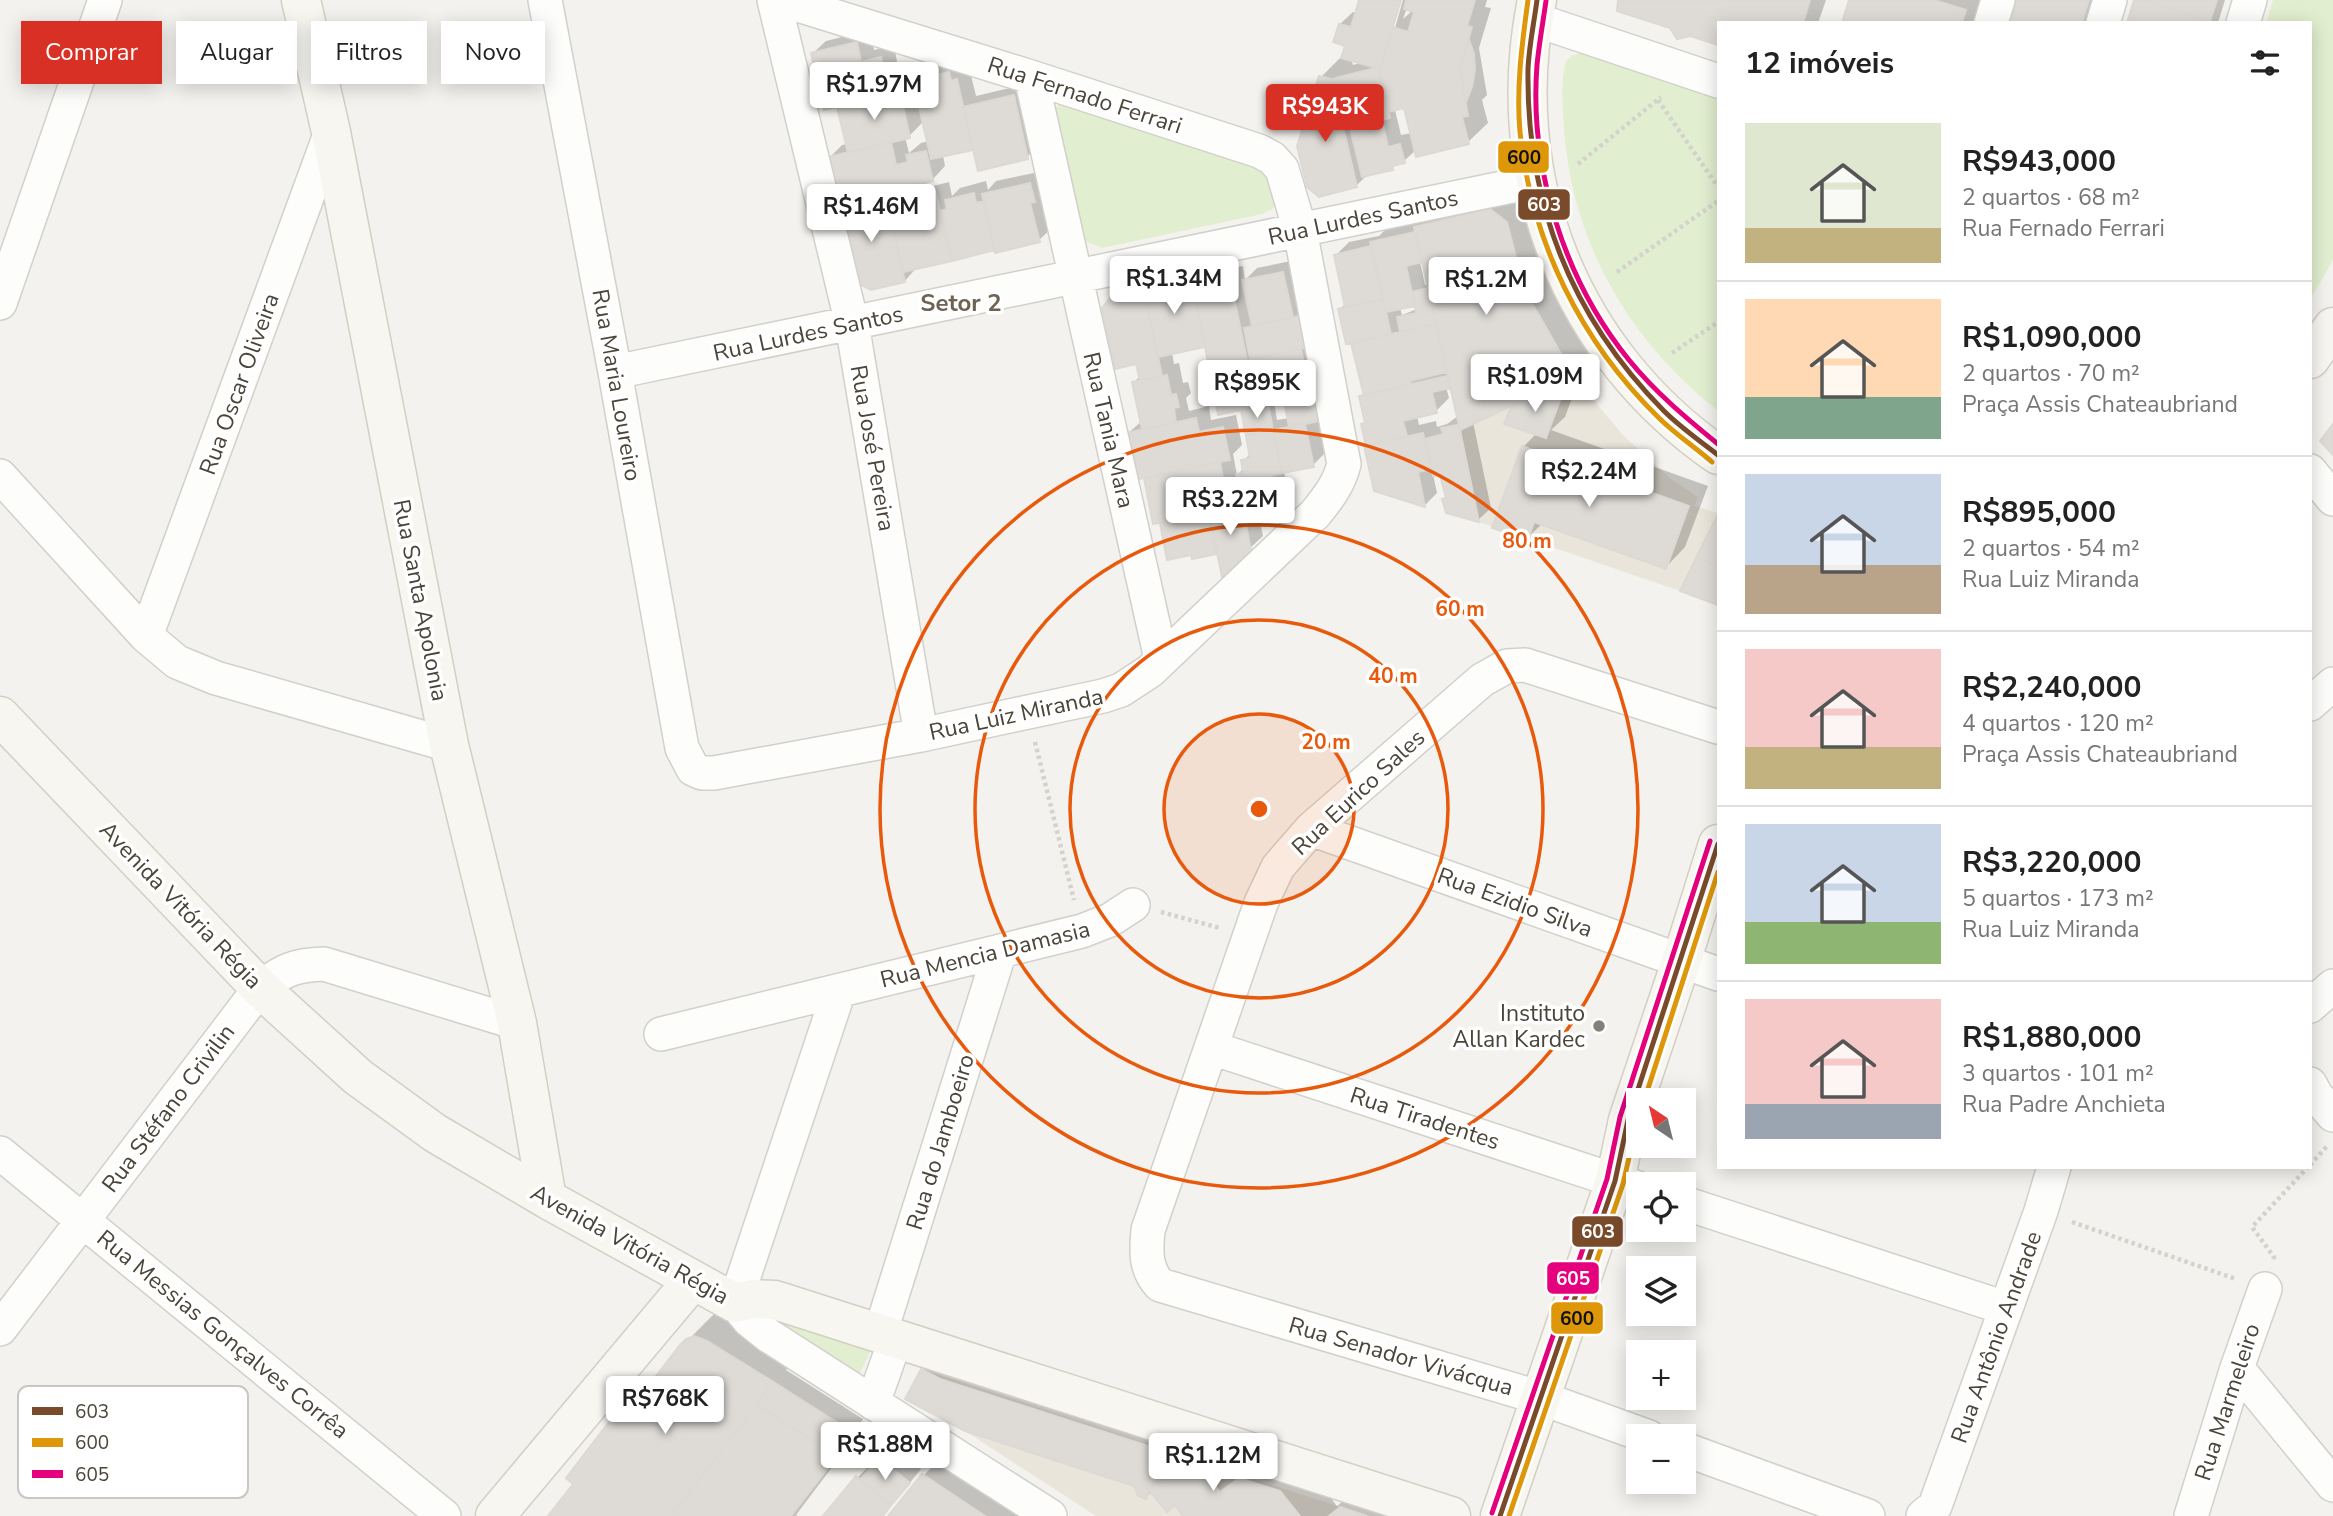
<!DOCTYPE html>
<html lang="pt">
<head>
<meta charset="utf-8">
<style>
	body { margin:0; font-family:"Nunito Sans",sans-serif; background:#f6f6f6; color:#222; height:100vh; display:flex; flex-direction:column; font-size:26px; white-space:nowrap }
	* { box-sizing:border-box; margin:0 }
	p { font-size:23px; color:#767676 }
	.icon { flex:none; width:38px; height:38px; fill:none; stroke:currentColor; stroke-width:2; stroke-linecap:round; stroke-linejoin:round }
	.map { position:relative; flex:1; overflow:hidden }
	.panel { position:absolute; left:1717px; top:21px; width:595px; height:1148px; display:flex; flex-direction:column; background:#fff; border-radius:0px; box-shadow:0 4px 18px #0003 }
	.panel>* { flex:none }
	.hud { position:absolute; left:21px; top:21px; width:665px; height:63px; display:flex; gap:14px }
	.needle { width:46px; rotate:325deg }
	.tools { position:absolute; left:1626px; top:1088px; display:grid; gap:14px }
	.tools a { display:grid; place-items:center; width:70px; height:70px; border-radius:0px; background:#fff; box-shadow:0 4px 18px #0003; font-size:35px }
	.price { position:absolute; translate:-50% -60px; padding:0 16px; border-radius:7px; background:#fff; color:#222; font-size:23px; line-height:46px; filter:drop-shadow(0 2px 4px #0008) }
	.price::after { content:''; position:absolute; left:50%; top:42px; width:21px; height:16px; margin-left:-10px; background:inherit; clip-path:polygon(0 0,100% 0,50% 100%) }
	.price.selected { background:#d93025; color:#fff }
	ul { padding:0; list-style:none }
	li { display:flex; align-items:center; gap:21px; height:175px; padding:0 28px }
	li+li { border-top:2px solid #e0e0e0 }
	li span { display:grid; place-items:center; flex:none; width:196px; height:140px; border-radius:0px; color:#555 }
	li>.icon { margin-inline-start:auto }
	span .icon { width:84px; height:84px; fill:#fffc; stroke-width:1 }
	li b { font-size:30px }
	h2 { display:flex; justify-content:space-between; align-items:center; height:84px; padding:0 28px; font-size:30px }
	.pill { padding:0 24px; border-radius:0px; background:#fff; box-shadow:0 4px 18px #0003; font-size:24px; line-height:63px }
	.pill.selected { background:#d93025; color:#fff }
	.map>svg:first-child { display:block }
</style>
</head>
<body>
<div class="map">
<svg width="2333" height="1516" viewBox="0 0 2333 1516">
	<rect width="100%" height="100%" fill="#f4f2ee"/>
	<path fill="#eae5da" d="M1577 375 1599 407 1624 436 1671 479 1698 497 1695 506 1718 513 1680 591 1479 522 1460 430Z
		M921 1369 1367 1516H1096L965 1431 905 1399Z"/>
	<path fill="#e1eecf" d="M2273 0H2333V260L2310 300V23H2266Z
		M1583 52 1718 98V411C1629 340 1573 245 1564 130 1563 109 1560 82 1566 61L1571 56Z
		M1065 102 1255 165 1272 180 1276 204 1272 209 1262 214 1102 248 1087 242 1081 235 1055 109 1059 104Z
		M770 1319 872 1348 859 1375Z"/>
	<path fill="#0003" fill-rule="evenodd" d="M1361 0H1399L1389 33 1395 28 1403 0H1487L1485 7 1491 8 1479 48 1487 95 1482 100 1488 123 1468 142 1416 150 1404 161 1398 163 1392 168 1368 174 1357 185 1321 77 1340 58H1343L1347 45 1340 24 1353 12 1357 13ZM1407 8 1413 10 1403 19ZM1351 59 1363 62 1353 65ZM1405 106 1411 133 1401 135 1395 110Z
		M1619 0H1826L1818 23H1718V43L1671 27Z
		M1851 0H1985L1978 23H1843Z
		M2018 0H2101L2094 23H2011Z
		M2136 0H2225L2218 23H2129Z
		M870 30 874 50 894 45 898 67 924 61 926 69 961 61 969 67 976 96 1027 84 1040 144 1027 157 974 148 943 155 945 166 933 179 880 192 882 199 949 182 952 196 960 188 986 181 988 190 996 181 1043 171 1052 228 1039 240 917 267 905 281 858 280 829 158 842 145 848 144 838 105 813 53 826 41ZM924 121 929 141 921 143 909 153 905 137 909 136Z
		M1517 184 1601 348 1575 374 1580 376 1565 417 1551 430 1708 486 1685 547 1666 567 1543 523 1527 538 1523 447 1537 433 1512 408 1519 401 1473 422 1491 508 1478 520 1444 499 1447 496 1441 472 1433 474 1437 493 1425 505 1376 489 1363 424 1366 421 1361 397 1365 393 1353 341 1340 309 1346 303 1336 255 1349 242 1379 236 1385 230 1423 221ZM1423 259 1429 284 1425 285 1420 262ZM1416 304 1417 309 1402 315 1400 307ZM1451 385 1458 416 1447 424 1437 427 1436 421 1419 425 1417 416 1436 411 1449 398 1446 387Z
		M1296 260 1323 381 1313 391 1321 389 1326 452 1313 465 1284 471 1288 494 1275 507 1257 506 1263 536 1249 549 1193 557 1192 553 1169 558 1162 521 1155 522 1145 476 1127 434 1142 421 1134 382 1140 376 1137 362 1111 300 1125 286 1151 280 1158 273 1203 263 1205 274 1243 266 1245 280 1257 268ZM1207 345 1226 363 1229 380 1216 394 1242 408 1251 453 1243 461 1244 468 1237 475 1233 454 1242 445 1236 415 1211 420 1209 406 1189 411 1186 398 1191 393 1188 382 1183 383 1179 363 1174 364 1172 352ZM1285 399 1289 418 1277 420 1274 401ZM1270 467 1275 495H1272L1266 468Z
		M1718 519V603L1682 590Z
		M721 1311 796 1355 786 1370 863 1419 858 1427 861 1429 796 1515 798 1516H550L576 1483 568 1478 620 1410 646 1384 650 1388 688 1340 714 1314Z
		M942 1350 1306 1466 1337 1506 1367 1482 1391 1516H1186L1175 1503 1152 1491 1146 1497 1135 1484 907 1399 923 1370Z
		M893 1446 921 1469 883 1516H826L857 1478 870 1465 873 1468Z
		M949 1450 1034 1516H890L923 1476Z"/>
	<path fill="#dedbd6" stroke="#dcd9d4" stroke-width="2" d="M1359 0H1401L1380 69 1341 58 1345 46 1333 42 1339 24 1351 27Z
		M1406 0H1475L1467 26 1472 27 1460 68 1468 116 1462 117 1469 144 1416 157 1404 108 1388 112 1379 73 1393 27 1408 32 1414 12 1404 9Z
		M1618 0H1810L1803 23H1718V45L1690 36 1677 39 1670 28 1617 11Z
		M1849 0H1934L1966 10 1962 23H1842Z
		M2016 0H2089L2082 23H2009Z
		M2134 0H2143L2210 21V23H2127Z
		M2143 0H2217L2210 21Z
		M1469 40 1474 54 1475 70 1472 87 1466 102 1460 68Z
		M857 42 861 62 881 57 886 79 911 72 915 88 824 110 811 53Z
		M1375 68 1380 69 1390 118 1345 129 1332 79Z
		M949 72 951 81 957 79 973 150 931 159 913 81Z
		M1319 76 1332 79 1357 187 1319 197 1307 187 1297 146Z
		M900 92 910 138 848 153 837 107Z
		M1014 95 1028 159 978 171 963 107Z
		M1382 120 1388 147 1400 144 1405 163 1392 166 1393 170 1362 177 1350 128Z
		M891 142 896 165 908 162 906 155 926 151 933 181 838 203 828 157Z
		M1030 183 1035 202 1030 203 1040 242 995 253 982 194Z
		M974 193 976 203 983 201 995 250 952 261 941 211 947 209 945 200Z
		M936 194 952 261 903 272 888 205Z
		M866 197 869 210 888 206 905 282 871 290 856 282 838 203Z
		M1490 209 1507 222 1521 277 1532 303 1560 352 1577 375 1460 430 1414 227Z
		M1415 232 1422 262 1406 266 1415 306 1386 312 1370 242Z
		M1371 246 1383 299 1345 307 1334 255Z
		M1283 272 1293 317 1252 326 1242 280Z
		M1191 275 1205 347 1158 357 1143 285Z
		M1230 278 1247 360 1209 367 1193 286Z
		M1428 288 1436 324 1400 332 1397 317 1416 313 1412 292Z
		M1144 291 1162 376 1140 381 1136 364 1115 369 1102 308 1110 298Z
		M1383 299 1391 334 1346 344 1338 309Z
		M1299 316 1305 348 1250 359 1244 328Z
		M1436 324 1447 372 1410 381 1411 384 1364 396 1351 343Z
		M1301 349 1311 395 1218 415 1214 393 1229 390 1224 365Z
		M1167 375 1171 395 1176 394 1179 407 1174 408 1176 423 1142 430 1132 382Z
		M1447 376 1450 388 1432 392 1437 413 1403 421 1407 436 1366 446 1361 424 1365 423 1359 396Z
		M1546 390 1562 395 1546 438 1504 424 1511 407Z
		M1315 394 1320 421 1289 427 1284 401Z
		M1268 404 1273 430 1246 436 1241 410Z
		M1196 418 1199 432 1223 427 1230 460 1134 480 1125 433Z
		M1305 424 1314 467 1282 473 1273 430Z
		M2333 424V455L2320 441Z
		M1458 425 1460 430 1479 522 1446 513 1442 499 1446 498 1440 475 1433 476 1425 439 1443 434 1441 428Z
		M1273 430 1282 473 1270 476 1276 509 1262 512 1261 507 1243 510 1236 474 1243 473 1241 460 1250 458 1246 436Z
		M1423 433 1431 469 1418 472 1425 507 1374 491 1364 446Z
		M1522 446 1689 506 1666 569 1534 522 1528 540 1492 528Z
		M1220 462 1229 509 1153 524 1144 478Z
		M1242 506 1251 550 1222 577 1209 513Z
		M1209 513 1217 554 1192 559 1191 555 1167 560 1160 523Z
		M1718 514V566L1696 558Z
		M1696 558 1718 566V605L1680 591Z
		M694 1336 707 1341 772 1381 757 1405 671 1516H548L573 1484 566 1478 619 1409 626 1415 680 1345 686 1339Z
		M921 1369 940 1379 1158 1449 1156 1453 1172 1458 1142 1482 1149 1490 1146 1499 1138 1496 1134 1486 965 1431 905 1399Z
		M772 1381 852 1432 837 1456 757 1405Z
		M757 1405 837 1456 791 1516H671Z
		M1174 1456 1194 1459 1220 1492 1239 1478 1280 1491 1300 1516H1183L1175 1505 1167 1512 1142 1482Z
		M879 1458 910 1483 891 1505 860 1480Z
		M922 1474 985 1516H888Z
		M856 1476 891 1505 883 1516H823Z
		M1340 1507 1367 1516H1329Z"/>
	<g fill="none" stroke-linecap="round" stroke-linejoin="round">
		<defs>
			<path id="street" d="M545 0 615 372 682 748 693 769 702 773H714L921 735 1103 696 1121 690 1150 671 1315 514C1328 498 1339 484 1344 464L1300 230 1282 169 1272 158 1259 151 1031 77 782 0
				M774 0 852 324 921 735
				M1533 19 1718 81
				M1991 23 1998 0
				M2103 23 2110 0
				M2243 23 2250 0
				M1031 77 1161 659
				M0 303 105 0
				M615 372 1536 181
				M2310 471 2333 499
				M0 476 146 636 177 662 216 678 449 745
				M146 636 331 132
				M2310 704 2333 684
				M1311 829 1718 974
				M839 991 735 1303 749 1320 769 1336 1050 1516
				M2310 1006 2333 986
				M661 1034 1082 931 1110 920 1133 905
				M1212 1048 1638 1188
				M2310 1084 2316 1095 2333 1115
				M0 1153 444 1516
				M1684 1203 2005 1308
				M0 1329 260 988C283 970 295 965 324 964L517 1023
				M880 1334 1000 951
				M2237 1368 2333 1485
				M873 1403 896 1338
				M1649 1437 1541 1398 1160 1285C1145 1269 1146 1251 1148 1230L1261 903 1278 867 1311 829 1482 680 1507 666 1525 665 1718 727
				M1684 1449 1868 1516
				M1923 1516 1935 1506 2041 1211 2054 1167
				M2191 1516 2237 1368 2265 1289"/>
			<path id="secondary" d="M301 0 331 132 449 745 517 1023 547 1199
				M1537 0C1501 177 1569 351 1718 455
				M2310 359 2333 327
				M0 716 260 988 358 1077 435 1133 547 1199 735 1303 753 1299 775 1300 1451 1516
				M495 1516 693 1280
				M1500 1516 1615 1181 1628 1120 1681 962 1718 844"/>
		</defs>
		<use href="#street" stroke="#d2d0cb" stroke-width="36"/>
		<use href="#secondary" stroke="#d3cfc5" stroke-width="41"/>
		<path stroke="#d3d2cc" stroke-width="4.5" stroke-dasharray="3.5 3.5" stroke-linecap="butt" d="M1658 100 1718 187
			M1578 164 1661 97
			M1617 272 1718 201
			M1672 353 1718 322
			M1035 742 1074 900
			M1161 912 1220 928
			M2310 1165 2328 1145
			M2072 1222 2236 1279
			M2273 1259 2274 1257 2252 1227 2308 1167"/>
		<use href="#street" stroke="#fdfdfc" stroke-width="33"/>
		<use href="#secondary" stroke="#f7f6f1" stroke-width="38"/>
		<defs>
			<path id="bus-1" d="M1537 0C1534 23 1529 46 1528 69 1526 203 1570 316 1664 411 1680 427 1700 441 1718 455
				M1500 1516 1615 1181 1628 1120 1718 844"/>
			<path id="bus-2" d="M1528 0C1522 44 1516 88 1520 132 1531 241 1581 342 1659 418 1675 434 1695 447 1712 462
				M1644 1101 1718 872
				M1509 1516 1623 1184 1638 1118"/>
			<path id="bus-3" d="M1546 1C1543 22 1539 44 1537 65 1529 168 1564 280 1629 360 1655 392 1686 418 1718 444
				M1492 1513 1607 1179 1620 1117 1710 841"/>
		</defs>
		<use href="#bus-1" stroke="#fff" stroke-width="10"/>
		<use href="#bus-2" stroke="#fff" stroke-width="10"/>
		<use href="#bus-3" stroke="#fff" stroke-width="10"/>
		<use href="#bus-1" stroke="#7a4b2a" stroke-width="5"/>
		<use href="#bus-2" stroke="#dd9709" stroke-width="5"/>
		<use href="#bus-3" stroke="#e5007d" stroke-width="5"/>
	</g>
	<circle cx="1259" cy="809" r="95" fill="#e8590c" fill-opacity=".12"/>
	<g fill="none" stroke="#e8590c" stroke-width="3.5">
		<circle cx="1259" cy="809" r="95"/>
		<circle cx="1259" cy="809" r="189"/>
		<circle cx="1259" cy="809" r="284"/>
		<circle cx="1259" cy="809" r="379"/>
	</g>
	<circle fill="#868178" stroke="#fff" stroke-width="2.5" cx="1599" cy="1026" r="7"/>
	<g text-anchor="middle" stroke-width="7" stroke-linejoin="round" paint-order="stroke">
		<g font-size="23" fill="#4b4439" stroke="#fff">
			<text transform="translate(1085 95) rotate(18)" y="8">Rua Fernado Ferrari</text>
			<text transform="translate(1363 217) rotate(-12)" y="8">Rua Lurdes Santos</text>
			<text transform="translate(808 333) rotate(-12)" y="8">Rua Lurdes Santos</text>
			<text transform="translate(239 384) rotate(-70)" y="8">Rua Oscar Oliveira</text>
			<text transform="translate(617 385) rotate(80)" y="8">Rua Maria Loureiro</text>
			<text transform="translate(1109 430) rotate(77)" y="8">Rua Tania Mara</text>
			<text transform="translate(873 448) rotate(80)" y="8">Rua José Pereira</text>
			<text transform="translate(421 600) rotate(79)" y="8">Rua Santa Apolonia</text>
			<text transform="translate(1016 714) rotate(-12)" y="8">Rua Luiz Miranda</text>
			<text transform="translate(1358 792) rotate(-43)" y="8">Rua Eurico Sales</text>
			<text transform="translate(1515 902) rotate(20)" y="8">Rua Ezidio Silva</text>
			<text transform="translate(181 905) rotate(46)" y="8">Avenida Vitória Régia</text>
			<text transform="translate(985 954) rotate(-14)" y="8">Rua Mencia Damasia</text>
			<text transform="translate(168 1108) rotate(-53)" y="8">Rua Stéfano Crivilin</text>
			<text transform="translate(1425 1118) rotate(18)" y="8">Rua Tiradentes</text>
			<text transform="translate(940 1142) rotate(-73)" y="8">Rua do Jamboeiro</text>
			<text transform="translate(630 1244) rotate(29)" y="8">Avenida Vitória Régia</text>
			<text transform="translate(223 1334) rotate(39)" y="8">Rua Messias Gonçalves Corrêa</text>
			<text transform="translate(1996 1337) rotate(-70)" y="8">Rua Antônio Andrade</text>
			<text transform="translate(1401 1356) rotate(16)" y="8">Rua Senador Vivácqua</text>
			<text transform="translate(2227 1402) rotate(-72)" y="8">Rua Marmeleiro</text>
		</g>
		<g font-size="23" fill="#4b4439" stroke="#fff" text-anchor="end">
			<text x="1585" y="1021">Instituto<tspan x="1585" dy="26">Allan Kardec</tspan></text>
		</g>
		<g font-size="24" font-weight="bold" fill="#6e6250" stroke="#fff">
			<text x="961" y="311">Setor 2</text>
		</g>
	</g>
	<rect x="18" y="1386" width="230" height="112" rx="10" fill="#fff" stroke="#c9c7c4" stroke-width="2"/>
	<rect x="32" y="1407" width="31" height="8" fill="#7a4b2a"/>
	<rect x="32" y="1438" width="31" height="9" fill="#dd9709"/>
	<rect x="32" y="1470" width="31" height="8" fill="#e5007d"/>
	<g font-size="19" fill="#4b4439">
		<text x="75" y="1418">603</text>
		<text x="75" y="1449">600</text>
		<text x="75" y="1481">605</text>
	</g>
	<circle cx="1259" cy="809" r="10" fill="#e8590c" stroke="#fff" stroke-width="3.5"/>
	<g font-size="21" text-anchor="middle" font-weight="bold" fill="#e8590c" stroke="#fff" stroke-width="7" stroke-linejoin="round" paint-order="stroke">
		<text x="1527" y="548">80 m</text>
		<text x="1460" y="616">60 m</text>
		<text x="1393" y="683">40 m</text>
		<text x="1326" y="749">20 m</text>
	</g>
	<g stroke="#fff" stroke-width="2.5">
		<rect x="1497" y="140" width="53" height="34" rx="7" fill="#dd9709"/>
		<rect x="1517" y="188" width="54" height="33" rx="7" fill="#7a4b2a"/>
		<rect x="1571" y="1215" width="53" height="33" rx="7" fill="#7a4b2a"/>
		<rect x="1546" y="1261" width="54" height="34" rx="7" fill="#e5007d"/>
		<rect x="1550" y="1301" width="54" height="34" rx="7" fill="#dd9709"/>
	</g>
	<g font-size="19" text-anchor="middle" font-weight="bold" fill="#fff">
		<text x="1544" y="211">603</text>
		<text x="1598" y="1238">603</text>
		<text x="1573" y="1285">605</text>
	</g>
	<g font-size="19" text-anchor="middle" font-weight="bold" fill="#111">
		<text x="1524" y="164">600</text>
		<text x="1577" y="1325">600</text>
	</g>
</svg>
<div class="tools">
<a><svg class="needle" viewBox="-14 -14 28 28"><path d="M0-13l5 13h-10z" fill="#e53935"/><path d="M0 13l5-13h-10z" fill="#767676"/></svg></a>
<a><svg class="icon" aria-label="locate" viewBox="0 0 24 24"><circle cx="12" cy="12" r="6"/><path d="M12 2v4M12 18v4M2 12h4M18 12h4"/></svg></a>
<a><svg class="icon" aria-label="layers" viewBox="0 0 24 24"><path d="M12 4l9 5-9 5-9-5zM3 14l9 5 9-5"/></svg></a>
<a>+</a>
<a>−</a>
</div>
<b class="price" style="left:874px;top:122px">R$1.97M</b>
<b class="price selected" style="left:1325px;top:144px">R$943K</b>
<b class="price" style="left:871px;top:244px">R$1.46M</b>
<b class="price" style="left:1174px;top:316px">R$1.34M</b>
<b class="price" style="left:1486px;top:317px">R$1.2M</b>
<b class="price" style="left:1535px;top:414px">R$1.09M</b>
<b class="price" style="left:1257px;top:420px">R$895K</b>
<b class="price" style="left:1589px;top:509px">R$2.24M</b>
<b class="price" style="left:1230px;top:537px">R$3.22M</b>
<b class="price" style="left:665px;top:1436px">R$768K</b>
<b class="price" style="left:885px;top:1482px">R$1.88M</b>
<b class="price" style="left:1213px;top:1493px">R$1.12M</b>
<div class="hud">
<a class="pill selected">Comprar</a>
<a class="pill">Alugar</a>
<a class="pill">Filtros</a>
<a class="pill">Novo</a>
</div>
<section class="panel">
<h2>12 imóveis<svg class="icon" aria-label="filters" viewBox="0 0 24 24"><path d="M4 7h16M4 17h16"/><circle cx="9" cy="7" r="2"/><circle cx="15" cy="17" r="2"/></svg></h2>
<ul>
<li><span style="background:linear-gradient(#dfe7d0 75%,#c2b280 0)"><svg class="icon" aria-label="home" viewBox="0 0 24 24"><path d="M3 11l9-7 9 7M6 9v11h12V9"/></svg></span><div><b>R$943,000</b><p>2 quartos · 68 m²</p><p>Rua Fernado Ferrari</p></div></li>
<li><span style="background:linear-gradient(#ffd9b3 70%,#7fa58c 0)"><svg class="icon" aria-label="home" viewBox="0 0 24 24"><path d="M3 11l9-7 9 7M6 9v11h12V9"/></svg></span><div><b>R$1,090,000</b><p>2 quartos · 70 m²</p><p>Praça Assis Chateaubriand</p></div></li>
<li><span style="background:linear-gradient(#c9d6e8 65%,#b9a48a 0)"><svg class="icon" aria-label="home" viewBox="0 0 24 24"><path d="M3 11l9-7 9 7M6 9v11h12V9"/></svg></span><div><b>R$895,000</b><p>2 quartos · 54 m²</p><p>Rua Luiz Miranda</p></div></li>
<li><span style="background:linear-gradient(#f6c9c9 70%,#c2b280 0)"><svg class="icon" aria-label="home" viewBox="0 0 24 24"><path d="M3 11l9-7 9 7M6 9v11h12V9"/></svg></span><div><b>R$2,240,000</b><p>4 quartos · 120 m²</p><p>Praça Assis Chateaubriand</p></div></li>
<li><span style="background:linear-gradient(#c9d6e8 70%,#8fb573 0)"><svg class="icon" aria-label="home" viewBox="0 0 24 24"><path d="M3 11l9-7 9 7M6 9v11h12V9"/></svg></span><div><b>R$3,220,000</b><p>5 quartos · 173 m²</p><p>Rua Luiz Miranda</p></div></li>
<li><span style="background:linear-gradient(#f6c9c9 75%,#9aa5b1 0)"><svg class="icon" aria-label="home" viewBox="0 0 24 24"><path d="M3 11l9-7 9 7M6 9v11h12V9"/></svg></span><div><b>R$1,880,000</b><p>3 quartos · 101 m²</p><p>Rua Padre Anchieta</p></div></li>
</ul>
</section>
</div>
</body>
</html>
